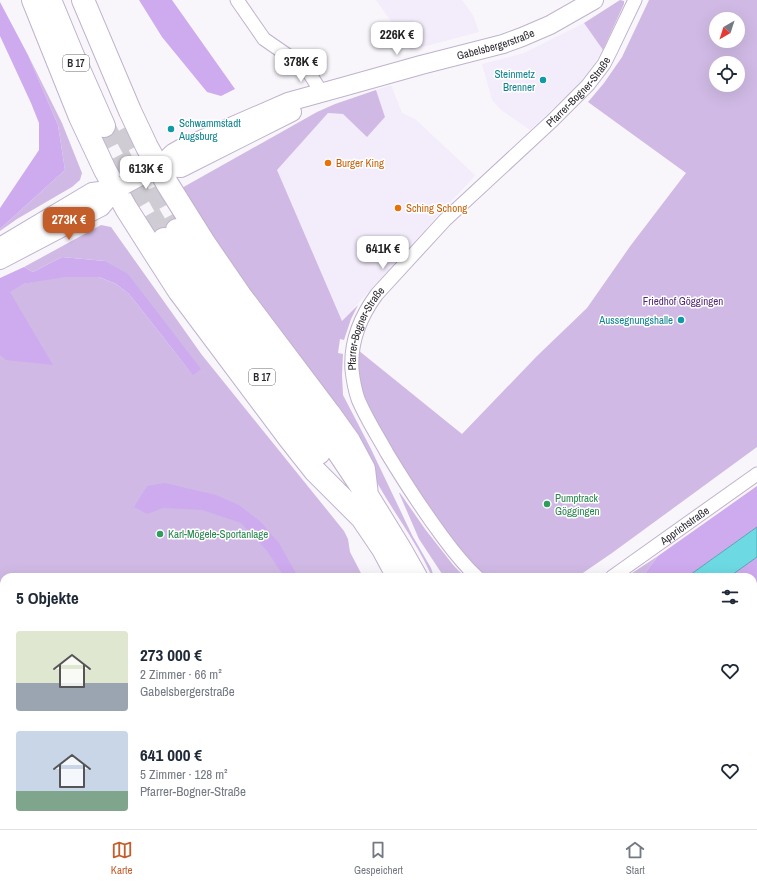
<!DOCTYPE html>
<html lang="de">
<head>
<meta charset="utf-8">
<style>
	body { margin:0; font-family:"Archivo Narrow",sans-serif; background:#f6f6f7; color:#1f2937; height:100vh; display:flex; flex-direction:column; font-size:15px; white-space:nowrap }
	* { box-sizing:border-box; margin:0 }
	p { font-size:13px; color:#747a83 }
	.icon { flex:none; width:22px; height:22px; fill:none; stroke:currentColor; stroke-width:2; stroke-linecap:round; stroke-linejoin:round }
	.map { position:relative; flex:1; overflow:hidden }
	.side { position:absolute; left:0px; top:573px; width:757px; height:256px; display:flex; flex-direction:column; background:#fff; border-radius:12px 12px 0 0; box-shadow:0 4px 16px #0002 }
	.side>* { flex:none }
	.needle { width:26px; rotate:219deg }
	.buttons { position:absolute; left:709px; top:12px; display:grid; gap:8px }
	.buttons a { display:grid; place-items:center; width:36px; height:36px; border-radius:50%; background:#fff; box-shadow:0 4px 16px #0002; font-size:20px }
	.price { position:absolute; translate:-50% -34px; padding:0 9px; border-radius:8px; background:#fff; color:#222; font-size:13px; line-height:26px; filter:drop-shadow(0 1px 2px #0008) }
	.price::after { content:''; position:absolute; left:50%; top:24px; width:12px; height:9px; margin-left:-6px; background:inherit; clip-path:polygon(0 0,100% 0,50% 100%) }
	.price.selected { background:#c35e2b; color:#fff }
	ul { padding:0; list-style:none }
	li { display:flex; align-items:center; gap:12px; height:100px; padding:0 16px }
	li span { display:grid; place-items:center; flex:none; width:112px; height:80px; border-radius:4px; color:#555 }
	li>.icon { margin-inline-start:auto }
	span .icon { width:48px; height:48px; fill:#fffc; stroke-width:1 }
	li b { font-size:17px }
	h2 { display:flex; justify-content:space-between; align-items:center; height:48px; padding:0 16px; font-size:17px }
	.dock { display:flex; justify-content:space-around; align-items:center; height:56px; border-top:1px solid #e0e1e3; background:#fff; font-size:11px; color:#747a83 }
	.dock a { display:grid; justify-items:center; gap:2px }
	.dock .selected { color:#c35e2b }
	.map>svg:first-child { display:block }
</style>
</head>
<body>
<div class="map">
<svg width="757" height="829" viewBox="0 0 757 829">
	<rect width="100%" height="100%" fill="#f8f6fb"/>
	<path fill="#f3ecfb" d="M376 0H462L473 15 479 32 411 50Z
		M584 23 603 50 586 76 572 91 530 130 501 110 492 100 482 64 524 53Z
		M391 85 402 113 415 119 475 175 474 177 433 221 342 321 276 170 328 113 343 114 367 136 385 117 376 90Z"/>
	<path fill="#d0bae5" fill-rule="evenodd" d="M620 0 624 1V4L603 50 584 23Z
		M649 0H757V447L612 553 577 577H489L476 568 460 551 412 484 365 402 358 373V350L462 434 537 356 587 308 631 245 686 173 588 102 604 83 622 57ZM716 19H738V41H716ZM716 63H738V85H716Z
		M28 55 62 123 82 173 80 180 72 187 17 219 0 231V229L65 170 58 125Z
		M376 90 385 117 367 137 343 114 328 113 277 170 342 321 358 305 351 319 344 340 340 339 338 353 343 354 342 375 343 395 371 449 412 535 431 568 434 577H432C418 544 394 513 376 481L245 290 180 189 317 112 335 104Z
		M101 225 111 227 202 355 344 531 348 539 350 552 363 577H4V824L0 823V288L65 276 99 277 116 284 129 294 193 375 105 261 62 257 33 272 24 267Z
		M400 493 425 529 454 566 465 577H444L419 539 399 493Z
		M658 556 642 577H626Z
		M21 825H211L202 829H68Z
		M384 825H399L394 829H378Z
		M416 825H464L458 829H411Z"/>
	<path fill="#ceabef" d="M139 0H172L235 89 221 96 207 92 162 37Z
		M0 2 28 55 58 125 65 170 0 229V208L39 150V123L31 103 0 36Z
		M62 257 105 261 128 274 201 369 193 375 129 294 116 284 99 277H65L23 284 10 292 53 365 6 360 0 355V278L24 267 33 272Z
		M165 483 216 495 239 505 261 522 279 543 298 577H284L283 575 267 551 241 523 202 510 163 508 147 514 134 507 147 486Z
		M757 486V527L687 577H642L658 556Z
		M757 557V829H566L564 825H753V577H729Z
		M0 823 4 824V825H21L68 829H0Z
		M211 825H319L320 829H202Z
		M464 825H510L512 829H458Z"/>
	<path fill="#6ddae3" stroke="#5aa5ae" d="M757 527V557L729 577H687Z
		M339 825H384L378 829H334Z"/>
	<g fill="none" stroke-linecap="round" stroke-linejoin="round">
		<path stroke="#cfcdd3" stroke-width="22" stroke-dasharray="22 11" stroke-linecap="butt" d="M104 126 144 204 164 239
			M122 129 177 230"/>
		<defs>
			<g id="street">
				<path d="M237 0 264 39 306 68 322 93"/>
				<path id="s1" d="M477 577C464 565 453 551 442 536 422 509 404 481 387 453 377 435 366 418 358 399 355 390 353 379 352 370 350 341 360 317 377 294L445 220 553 120 588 85 604 64 611 50 635 0"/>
				<path id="s2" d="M612 577 757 474"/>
			</g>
			<g id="secondary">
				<path d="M158 167 181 168 292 112"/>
				<path id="s3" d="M155 168 158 167 173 153 180 149 288 102 346 86 421 65 503 44 522 37 550 25 594 0"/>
				<path d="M0 247 92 192 116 189 124 185"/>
				<path d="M0 260 101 207 116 189"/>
			</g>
			<path id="highway" d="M33 0 80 117 105 170 126 208 152 249 179 291 289 438 315 471 360 516
				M50 0 74 58 104 126
				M83 0 130 111 147 147 168 185 205 244 240 295 329 413 349 441 364 469 367 495
				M177 230 206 274 333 444 367 495 399 547 416 577
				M164 239 192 282 319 453
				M352 503 383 549 398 577
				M527 825 529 829
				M546 825 548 829"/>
		</defs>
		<use href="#street" stroke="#c0b2cd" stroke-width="15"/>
		<use href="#secondary" stroke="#c0b2cd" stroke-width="20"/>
		<use href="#highway" stroke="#c0b2cd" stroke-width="24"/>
		<use href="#street" stroke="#fff" stroke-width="13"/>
		<use href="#secondary" stroke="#fff" stroke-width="18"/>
		<use href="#highway" stroke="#fff" stroke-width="22"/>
		<defs>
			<path id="secondary-bridge" d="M124 185 155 168"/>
		</defs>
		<use href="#secondary-bridge" stroke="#c0b2cd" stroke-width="20" stroke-linecap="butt"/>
		<use href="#secondary-bridge" stroke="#fff" stroke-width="18"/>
	</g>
	<g fill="#0f9aa8" stroke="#fff" stroke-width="1.5">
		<circle cx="543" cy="80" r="4"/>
		<circle cx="171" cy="129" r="4"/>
		<circle cx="681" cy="320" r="4"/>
	</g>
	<g fill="#e8710a" stroke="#fff" stroke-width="1.5">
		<circle cx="328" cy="163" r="4"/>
		<circle cx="398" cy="208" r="4"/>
	</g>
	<g fill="#2e9e5b" stroke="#fff" stroke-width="1.5">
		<circle cx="547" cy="504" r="4"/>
		<circle cx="160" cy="534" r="4"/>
	</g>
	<g text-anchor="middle" stroke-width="3" stroke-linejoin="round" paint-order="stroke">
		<g fill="#fff" stroke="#6c6870" stroke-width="1">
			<rect x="63" y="55" width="26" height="16" rx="3"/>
			<rect x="249" y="369" width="26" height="16" rx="3"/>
		</g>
		<g font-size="10" font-weight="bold" fill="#2d2832">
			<text x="76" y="67">B 17</text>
			<text x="262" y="381">B 17</text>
		</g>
		<g font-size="11" fill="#2d2832" stroke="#fff">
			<text dy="4" stroke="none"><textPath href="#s3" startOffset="365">Gabelsbergerstraße</textPath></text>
			<text dy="4" stroke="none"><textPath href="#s1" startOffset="612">Pfarrer-Bogner-Straße</textPath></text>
			<text dy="4" stroke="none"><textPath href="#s1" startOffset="289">Pfarrer-Bogner-Straße</textPath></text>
			<text dy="4" stroke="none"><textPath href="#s2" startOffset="89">Apprichstraße</textPath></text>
		</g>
		<g font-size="11" fill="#0d838f" stroke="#fff" text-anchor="end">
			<text x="535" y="78">Steinmetz<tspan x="535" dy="13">Brenner</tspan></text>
			<text x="179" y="127" text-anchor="start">Schwammstadt<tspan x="179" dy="13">Augsburg</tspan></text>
			<text x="673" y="324">Aussegnungshalle</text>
		</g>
		<g font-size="11" fill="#c56008" stroke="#fff" text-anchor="start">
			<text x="336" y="167">Burger King</text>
			<text x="406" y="212">Sching Schong</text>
		</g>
		<g font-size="11" fill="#552876" stroke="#fff">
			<text x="683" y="305">Friedhof Göggingen</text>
		</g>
		<g font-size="11" fill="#27864d" stroke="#fff" text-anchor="start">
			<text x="555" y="502">Pumptrack<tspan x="555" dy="13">Göggingen</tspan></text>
			<text x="168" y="538">Karl-Mögele-Sportanlage</text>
		</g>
	</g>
</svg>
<div class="buttons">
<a><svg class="needle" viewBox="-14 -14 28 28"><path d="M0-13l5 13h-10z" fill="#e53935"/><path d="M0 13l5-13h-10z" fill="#747a83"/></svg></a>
<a><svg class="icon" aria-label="locate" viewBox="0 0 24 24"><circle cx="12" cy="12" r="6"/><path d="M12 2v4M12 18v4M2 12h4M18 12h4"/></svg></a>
</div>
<b class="price" style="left:397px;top:56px">226K €</b>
<b class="price" style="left:301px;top:83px">378K €</b>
<b class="price" style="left:146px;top:190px">613K €</b>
<b class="price selected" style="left:69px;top:241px">273K €</b>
<b class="price" style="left:383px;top:270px">641K €</b>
<section class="side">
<h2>5 Objekte<svg class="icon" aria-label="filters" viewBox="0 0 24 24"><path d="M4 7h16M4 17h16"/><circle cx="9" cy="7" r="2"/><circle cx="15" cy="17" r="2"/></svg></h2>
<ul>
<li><span style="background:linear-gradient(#dfe7d0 65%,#9aa5b1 0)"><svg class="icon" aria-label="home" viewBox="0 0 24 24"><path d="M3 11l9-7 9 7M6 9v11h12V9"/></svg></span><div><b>273 000 €</b><p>2 Zimmer · 66 m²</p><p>Gabelsbergerstraße</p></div><svg class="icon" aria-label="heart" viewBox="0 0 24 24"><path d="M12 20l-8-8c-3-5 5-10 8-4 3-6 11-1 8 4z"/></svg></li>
<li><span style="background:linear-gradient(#c9d6e8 75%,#7fa58c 0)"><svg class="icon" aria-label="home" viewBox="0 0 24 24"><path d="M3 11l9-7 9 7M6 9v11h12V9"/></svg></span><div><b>641 000 €</b><p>5 Zimmer · 128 m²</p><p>Pfarrer-Bogner-Straße</p></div><svg class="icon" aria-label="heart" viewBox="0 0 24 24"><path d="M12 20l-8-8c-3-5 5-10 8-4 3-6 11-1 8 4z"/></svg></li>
</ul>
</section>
</div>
<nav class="dock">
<a class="selected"><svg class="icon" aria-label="map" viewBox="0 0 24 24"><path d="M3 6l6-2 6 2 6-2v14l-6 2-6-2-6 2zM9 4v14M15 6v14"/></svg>Karte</a>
<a><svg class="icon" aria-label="saved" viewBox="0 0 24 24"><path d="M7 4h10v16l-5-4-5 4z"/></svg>Gespeichert</a>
<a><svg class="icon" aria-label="home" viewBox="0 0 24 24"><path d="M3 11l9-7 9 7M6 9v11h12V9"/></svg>Start</a>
</nav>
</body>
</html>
